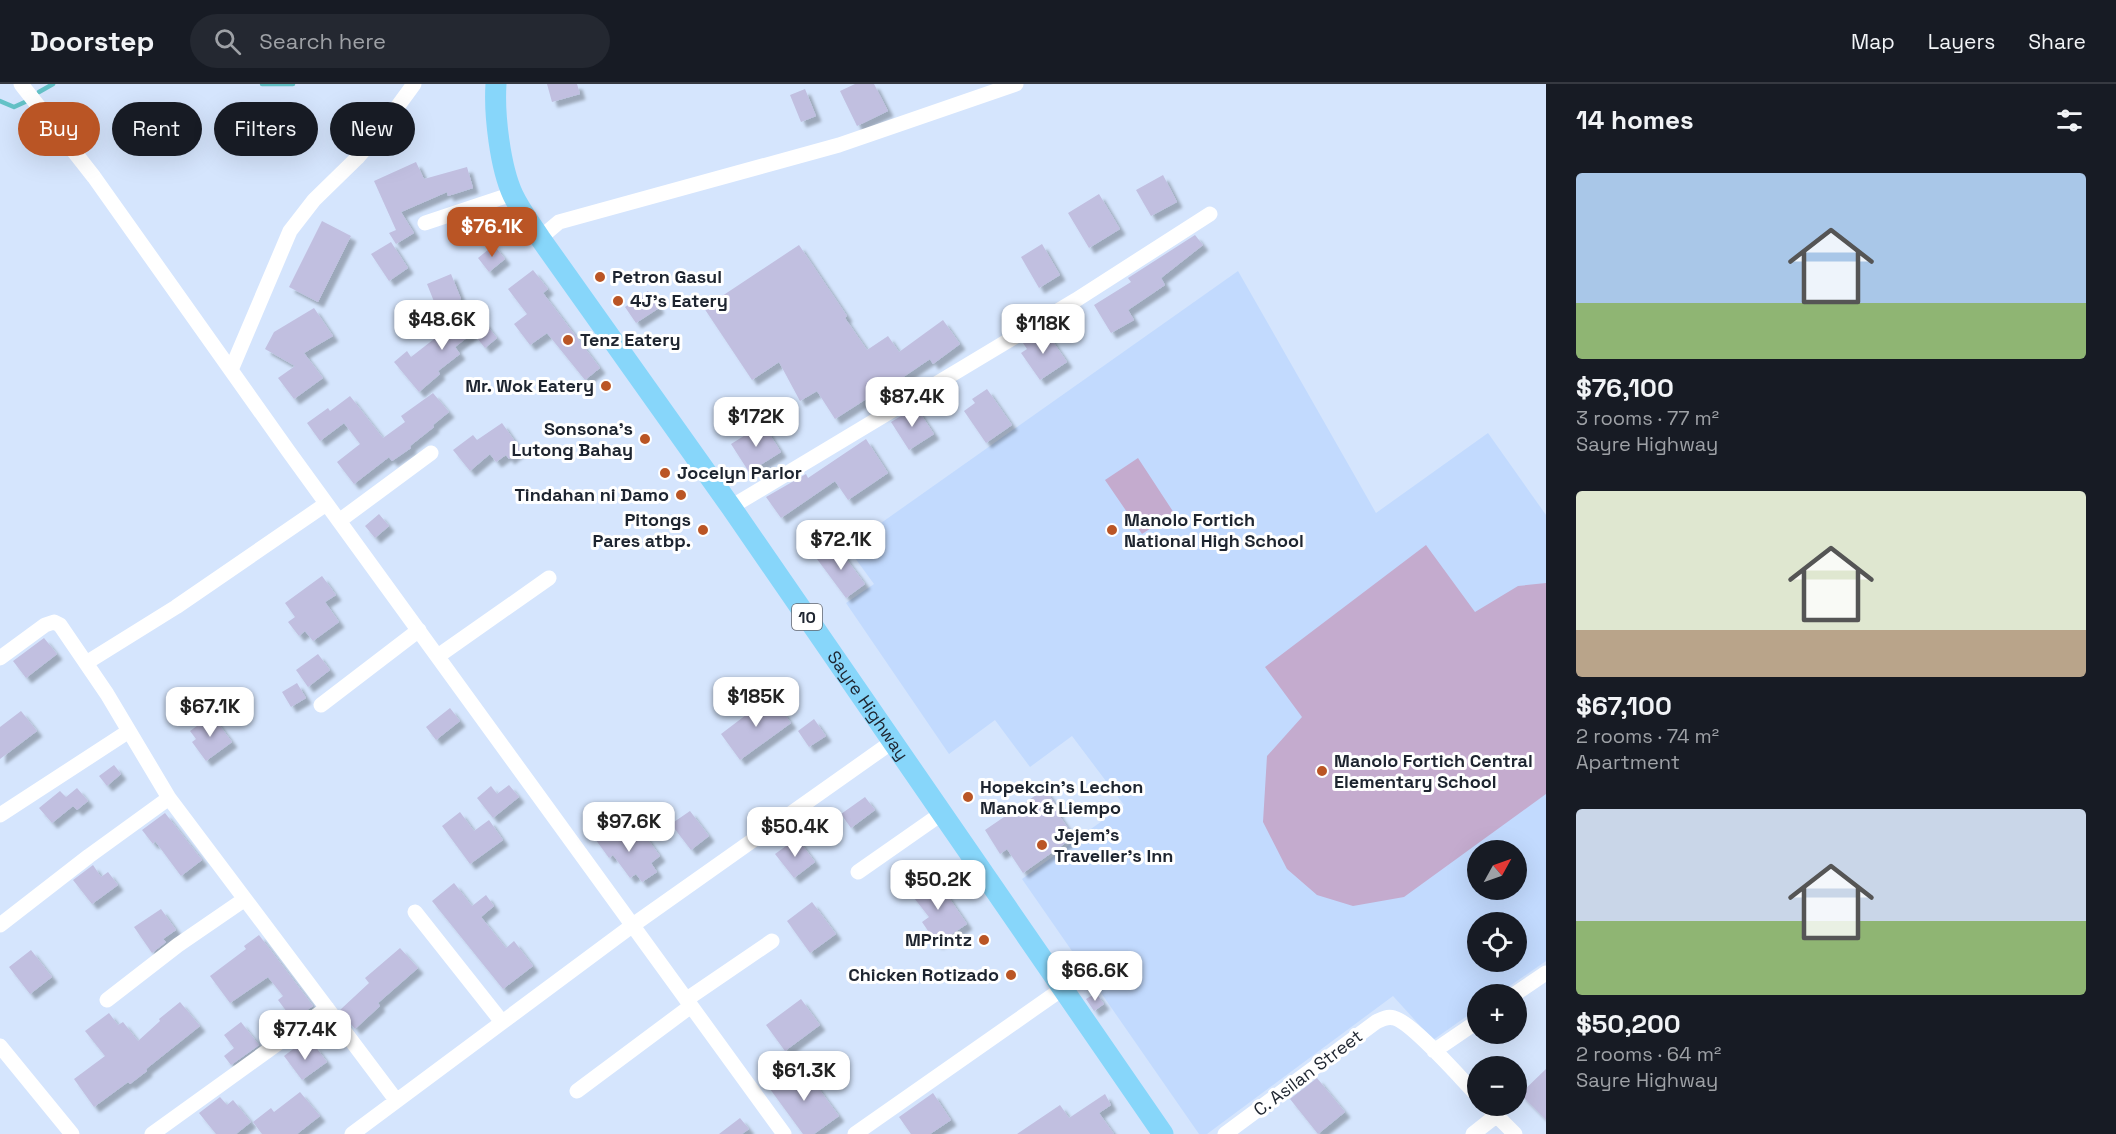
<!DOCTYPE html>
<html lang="en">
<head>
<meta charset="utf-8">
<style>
	body { margin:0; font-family:"Space Grotesk",sans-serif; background:#242831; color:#f1f3f6; height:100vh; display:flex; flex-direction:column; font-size:22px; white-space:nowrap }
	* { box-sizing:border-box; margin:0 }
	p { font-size:20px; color:#9ea1a6 }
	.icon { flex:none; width:33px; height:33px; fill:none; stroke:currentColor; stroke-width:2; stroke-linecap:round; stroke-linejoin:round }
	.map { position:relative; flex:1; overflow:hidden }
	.details { display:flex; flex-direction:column; background:#171b24; width:570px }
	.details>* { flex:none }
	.banner { position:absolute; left:18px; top:18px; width:570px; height:54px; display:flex; gap:12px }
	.needle { width:39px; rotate:50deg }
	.controls { position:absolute; left:1467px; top:756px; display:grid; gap:12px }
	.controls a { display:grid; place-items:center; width:60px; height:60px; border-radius:50%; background:#171b24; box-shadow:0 6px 24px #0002; font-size:30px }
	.price { position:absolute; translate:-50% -51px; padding:0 14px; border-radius:12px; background:#fff; color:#222; font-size:20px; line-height:39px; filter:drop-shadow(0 2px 3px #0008) }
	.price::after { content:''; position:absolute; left:50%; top:36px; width:18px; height:14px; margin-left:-9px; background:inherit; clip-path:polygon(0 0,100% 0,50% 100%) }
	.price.active { background:#ba5525; color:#fff }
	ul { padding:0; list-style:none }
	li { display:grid; align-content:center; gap:12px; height:318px; padding:0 30px }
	li span { display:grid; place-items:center; height:186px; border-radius:6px; color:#555 }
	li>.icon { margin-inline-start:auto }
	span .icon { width:108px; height:108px; fill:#fffc; stroke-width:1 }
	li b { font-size:26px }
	h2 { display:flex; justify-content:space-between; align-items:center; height:72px; padding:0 30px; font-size:26px }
	.tag { padding:0 21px; border-radius:27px; background:#171b24; box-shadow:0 6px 24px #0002; font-size:21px; line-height:54px }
	.tag.active { background:#ba5525; color:#fff }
	header { display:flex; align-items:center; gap:36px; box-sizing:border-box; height:84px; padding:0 30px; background:#171b24; border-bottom:2px solid #363941 }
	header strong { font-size:28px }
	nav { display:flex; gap:33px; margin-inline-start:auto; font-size:21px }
	.search { width:420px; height:54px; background:#242831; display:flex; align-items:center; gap:15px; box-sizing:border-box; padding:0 21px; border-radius:33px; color:#9ea1a6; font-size:22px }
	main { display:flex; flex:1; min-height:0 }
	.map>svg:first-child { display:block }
</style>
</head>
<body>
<header>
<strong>Doorstep</strong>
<div class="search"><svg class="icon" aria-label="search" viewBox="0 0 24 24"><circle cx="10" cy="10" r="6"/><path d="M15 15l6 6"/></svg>Search here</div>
<nav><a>Map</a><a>Layers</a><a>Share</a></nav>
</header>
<main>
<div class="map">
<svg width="1546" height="1050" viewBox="0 0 1546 1050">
	<defs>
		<filter id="shadow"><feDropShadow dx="5.5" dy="5.5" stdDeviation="1.5" flood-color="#0004"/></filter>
	</defs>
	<rect width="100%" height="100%" fill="#d5e5fd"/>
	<path fill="#c2dafe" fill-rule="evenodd" d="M1238 187 1376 429 1488 349 1546 431V877L1498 910H1478L1477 925 1433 956 1393 912 1207 1050H1199L1022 795 1124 721 1072 652 1030 683 995 636 949 670 846 519 874 500 847 463ZM1478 766H1516V806H1478ZM1478 838H1516V878H1478Z"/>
	<path fill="#c4abce" d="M1138 374 1174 429 1142 450 1105 396Z
		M1426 461 1475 528 1518 502 1546 499V710L1404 813 1353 822 1317 811 1287 785 1263 738 1267 672 1302 633 1265 583Z"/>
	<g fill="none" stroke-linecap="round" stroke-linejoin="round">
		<path stroke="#64c2c7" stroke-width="4.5" d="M262 0H293
			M39 8 53 0
			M0 17 14 23 25 18"/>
	</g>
	<path fill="#c1bfe0" filter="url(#shadow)" d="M547 0H577L580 10 552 18Z
		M855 0H874L888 27 857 42 840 7Z
		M805 5 816 32 801 38 790 11Z
		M416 78 424 95 467 83 473 104 448 112 447 108 401 128 414 149 396 160 389 149 396 146 374 97Z
		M1163 91 1177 118 1151 132 1136 106Z
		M1099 110 1120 145 1089 164 1068 129Z
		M322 137 351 152 318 218 289 203Z
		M1195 151 1203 161 1161 194 1165 201 1128 226 1134 236 1111 249 1094 221 1131 198 1128 194Z
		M391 158 408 184 389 197 371 170Z
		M1042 160 1060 191 1039 204 1021 173Z
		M494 161 505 175 489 188 478 174Z
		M799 161 847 232 845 234 867 266 888 252 899 268 943 236 960 260 933 280 930 275 890 302 897 312 880 322 871 312 835 335 817 307 800 317 779 278 752 296 704 224Z
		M533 186 548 205 543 209 600 284 585 296 547 249 530 261 514 240 527 230 508 205Z
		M451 190 461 215 437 225 427 200Z
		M648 207 659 224 636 239 625 223Z
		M314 224 333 252 304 269 323 294 294 315 278 294 295 282 265 265 274 248Z
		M476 228 497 254 485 264 473 249 455 263 460 270 438 287 440 290 419 308 394 278 407 267 411 273 443 248 444 249 467 231 468 234Z
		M1045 246 1067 278 1040 296 1021 269 1027 265 1023 259Z
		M987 305 1012 341 986 359 964 327 975 319 972 315Z
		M433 309 449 328 433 341 434 343 410 362 411 364 392 377 389 373 354 400 337 378 360 360 344 339 320 357 307 339 328 324 330 327 350 312 383 354 405 338 401 332Z
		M916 323 934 350 909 366 891 338Z
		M502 339 521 366 509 375 506 371 496 378 490 370 470 387 453 366 473 351 477 356Z
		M763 340 781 368 749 388 731 360Z
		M866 355 888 389 848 416 835 397 781 434 766 413 806 390 808 394Z
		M379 430 389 442 375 454 365 442Z
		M836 461 865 500 846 514 817 475Z
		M322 492 336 511 325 518 339 538 313 557 305 547 299 552 288 538 295 533 285 519Z
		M44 554 57 570 26 594 13 577Z
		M318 570 330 586 308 603 296 586Z
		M297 599 306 614 291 623 282 608Z
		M771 612 791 639 740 676 721 650Z
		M450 624 460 637 436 656 426 643Z
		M21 627 37 647 0 675V643Z
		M212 631 232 658 206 677 192 658 196 655 190 647Z
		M814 635 826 652 809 663 798 647Z
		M114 681 121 690 107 702 99 692Z
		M509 701 519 713 493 734 477 714 491 702 497 710Z
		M77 704 88 717 77 726 73 722 52 739 39 724 60 707 66 713Z
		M1045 705 1059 726 1057 728 1074 753 1023 789 1007 765 1000 770 985 746Z
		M865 713 875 726 851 744 841 730Z
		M690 727 709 752 691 766 671 740Z
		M460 728 474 747 489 736 503 756 470 780 442 742Z
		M165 729 202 776 181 792 155 757 153 760 142 746Z
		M611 739 628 762 644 750 660 772 651 779 657 788 642 798 636 790 630 794 613 771 609 774 593 752Z
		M797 754 815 778 794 794 775 770Z
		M93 781 101 793 108 788 118 801 92 820 73 796Z
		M934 792 967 840 937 860 922 838 929 833 911 810Z
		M454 799 472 822 486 811 494 822 481 833 506 864 514 857 533 882 503 905 432 817Z
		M812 818 836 850 810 869 787 837Z
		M161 825 176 846 163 855 166 858 152 869 134 843Z
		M259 851 313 922 293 936 278 916 283 912 268 893 230 919 210 892 246 865 244 862Z
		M400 864 418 884 378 919 380 922 355 945 340 926 369 899 365 894Z
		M31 866 52 893 30 910 9 883Z
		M1096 909 1104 920 1094 927 1086 915Z
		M801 915 820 941 785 967 766 941Z
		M180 918 200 942 146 985 147 987 130 1000 128 998 94 1023 74 995 105 972 85 947 109 929 118 941 123 938 138 957 160 937 159 935Z
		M241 938 259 961 231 981 224 972 234 964 224 951Z
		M301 959 307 968 315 962 327 978 302 996 284 972Z
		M802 982 839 1032 814 1050H803L770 1005Z
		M1546 985V1036L1520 1010Z
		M1317 994 1345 1028 1318 1050 1290 1015Z
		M300 1008 320 1032 297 1050H262L253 1038 271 1024 274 1028Z
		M933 1009 951 1036 930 1050H911L899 1033Z
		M1105 1010 1111 1021 1099 1029 1114 1050H1017L1060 1021 1069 1034Z
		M220 1013 227 1021 233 1016 251 1038 236 1050H216L199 1029Z
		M740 1034 749 1045 742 1050H719Z"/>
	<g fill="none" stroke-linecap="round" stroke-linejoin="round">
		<path stroke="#fff" stroke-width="15" d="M21 0 94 93 289 368 784 1050
			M425 139 512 110
			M540 154 559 138 839 61 1016 0
			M231 286 290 147 314 116 357 74 376 52 414 0
			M731 423 1076 216 1210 130
			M339 437 431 369
			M438 572 549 494
			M0 574 45 541 54 538 60 541 107 610 169 714 396 1016
			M86 579 176 523 326 420
			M321 621 419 546
			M0 731 129 647
			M858 788 941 730
			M415 828 502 938
			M0 841 89 772 169 714
			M1515 910 1546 889
			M687 915 772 857
			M107 916 178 861 245 815
			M0 962 72 1050
			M1434 967 1478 937
			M577 1007 691 922
			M1487 1022 1515 1050
			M152 1050 327 924
			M352 1050 633 841 892 658
			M855 1050 1062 905
			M1225 1050 1376 938C1382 935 1387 932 1394 934 1412 938 1462 996 1478 1012
			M1473 1050 1497 1031"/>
		<path stroke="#87d6fa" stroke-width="21" id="s1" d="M496 0C494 30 500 83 513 111 520 126 531 140 540 154L731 423 1163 1050"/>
	</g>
	<g fill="#ba5525" stroke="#fff" stroke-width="2">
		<circle cx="600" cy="193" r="6"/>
		<circle cx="618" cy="217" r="6"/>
		<circle cx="568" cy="256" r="6"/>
		<circle cx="606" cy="302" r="6"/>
		<circle cx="645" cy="355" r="6"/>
		<circle cx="665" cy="389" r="6"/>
		<circle cx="681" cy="411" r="6"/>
		<circle cx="703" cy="446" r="6"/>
		<circle cx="1112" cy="446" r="6"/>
		<circle cx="1322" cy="687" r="6"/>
		<circle cx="968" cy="713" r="6"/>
		<circle cx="1042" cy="761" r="6"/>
		<circle cx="984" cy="856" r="6"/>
		<circle cx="1011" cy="891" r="6"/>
	</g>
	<g text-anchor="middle" stroke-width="6" stroke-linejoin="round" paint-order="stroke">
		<rect fill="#fff" stroke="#62666e" stroke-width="1.5" x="792" y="520" width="30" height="26" rx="4.5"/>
		<g font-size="16" font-weight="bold" fill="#1e2530">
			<text x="807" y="539">10</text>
		</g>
		<g font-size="18" font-weight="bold" fill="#1e2530" stroke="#fff" text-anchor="start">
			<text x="612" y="199">Petron Gasul</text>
			<text x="630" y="223">4J's Eatery</text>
			<text x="580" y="262">Tenz Eatery</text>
			<text x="594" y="308" text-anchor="end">Mr. Wok Eatery</text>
			<text x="633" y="351" text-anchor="end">Sonsona's<tspan x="633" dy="21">Lutong Bahay</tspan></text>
			<text x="677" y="395">Jocelyn Parlor</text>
			<text x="669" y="417" text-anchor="end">Tindahan ni Damo</text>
			<text x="691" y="442" text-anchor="end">Pitongs<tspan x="691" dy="21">Pares atbp.</tspan></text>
			<text x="1124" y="442">Manolo Fortich<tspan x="1124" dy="21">National High School</tspan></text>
			<text x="1334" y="683">Manolo Fortich Central<tspan x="1334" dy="21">Elementary School</tspan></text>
			<text x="980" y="709">Hopekcin's Lechon<tspan x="980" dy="21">Manok &amp; Liempo</tspan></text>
			<text x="1054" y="757">Jejem's<tspan x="1054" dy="21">Traveller's Inn</tspan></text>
			<text x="972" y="862" text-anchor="end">MPrintz</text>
			<text x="999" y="897" text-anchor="end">Chicken Rotizado</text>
		</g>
		<g font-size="18" fill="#1e2530" stroke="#fff">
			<text dy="6" stroke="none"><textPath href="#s1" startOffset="735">Sayre Highway</textPath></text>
			<text transform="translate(1308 989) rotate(-37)" y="6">C. Asilan Street</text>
		</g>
	</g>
</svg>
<div class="controls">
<a><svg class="needle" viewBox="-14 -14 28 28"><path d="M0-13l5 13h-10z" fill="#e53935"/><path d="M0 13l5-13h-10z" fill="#9ea1a6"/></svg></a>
<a><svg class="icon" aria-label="locate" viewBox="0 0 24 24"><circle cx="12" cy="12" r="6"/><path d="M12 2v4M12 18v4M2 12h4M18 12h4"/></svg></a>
<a>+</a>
<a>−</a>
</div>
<b class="price active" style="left:492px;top:174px">$76.1K</b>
<b class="price" style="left:442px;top:267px">$48.6K</b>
<b class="price" style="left:1043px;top:271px">$118K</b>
<b class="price" style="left:912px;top:344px">$87.4K</b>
<b class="price" style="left:756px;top:364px">$172K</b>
<b class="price" style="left:841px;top:487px">$72.1K</b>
<b class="price" style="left:756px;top:644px">$185K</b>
<b class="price" style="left:210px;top:654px">$67.1K</b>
<b class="price" style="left:629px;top:769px">$97.6K</b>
<b class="price" style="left:795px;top:774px">$50.4K</b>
<b class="price" style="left:938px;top:827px">$50.2K</b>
<b class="price" style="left:1095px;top:918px">$66.6K</b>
<b class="price" style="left:305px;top:977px">$77.4K</b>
<b class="price" style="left:804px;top:1018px">$61.3K</b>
<div class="banner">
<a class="tag active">Buy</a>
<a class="tag">Rent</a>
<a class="tag">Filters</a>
<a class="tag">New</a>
</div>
</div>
<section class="details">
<h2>14 homes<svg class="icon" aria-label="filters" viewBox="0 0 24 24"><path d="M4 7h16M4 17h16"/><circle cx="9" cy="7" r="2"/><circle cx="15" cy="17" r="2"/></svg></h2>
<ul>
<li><span style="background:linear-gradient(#a9c7e8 70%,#8fb573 0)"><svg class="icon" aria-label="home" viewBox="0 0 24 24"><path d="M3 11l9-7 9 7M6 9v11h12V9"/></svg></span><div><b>$76,100</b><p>3 rooms · 77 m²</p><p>Sayre Highway</p></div></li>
<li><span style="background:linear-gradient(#dfe7d0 75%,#b9a48a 0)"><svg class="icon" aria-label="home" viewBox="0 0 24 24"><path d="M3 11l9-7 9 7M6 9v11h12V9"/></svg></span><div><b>$67,100</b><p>2 rooms · 74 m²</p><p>Apartment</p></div></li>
<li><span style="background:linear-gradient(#c9d6e8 60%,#8fb573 0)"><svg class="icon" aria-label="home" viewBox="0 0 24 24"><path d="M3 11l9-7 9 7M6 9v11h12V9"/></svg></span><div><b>$50,200</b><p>2 rooms · 64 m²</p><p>Sayre Highway</p></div></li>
</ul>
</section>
</main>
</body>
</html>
